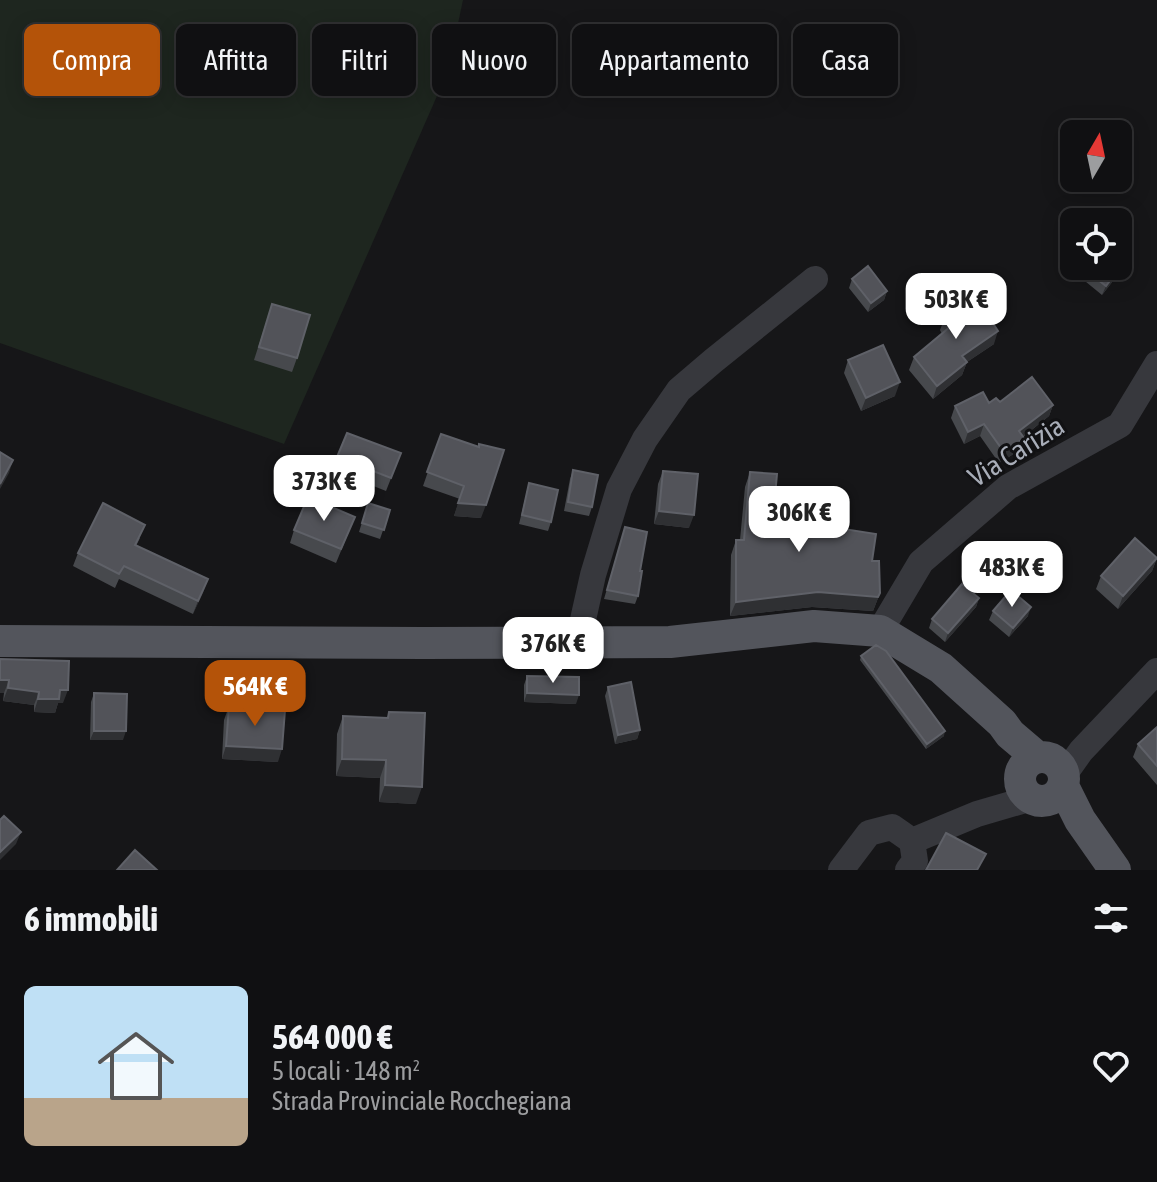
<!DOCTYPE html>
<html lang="it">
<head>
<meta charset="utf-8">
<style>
	body { margin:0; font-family:"Asap Condensed",sans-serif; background:#19191b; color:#f1f3f6; height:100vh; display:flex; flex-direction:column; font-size:30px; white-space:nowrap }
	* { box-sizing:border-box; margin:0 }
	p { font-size:26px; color:#9c9d9f }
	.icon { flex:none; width:44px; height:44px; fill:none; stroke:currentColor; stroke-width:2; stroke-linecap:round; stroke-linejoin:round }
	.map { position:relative; height:870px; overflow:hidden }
	.side { display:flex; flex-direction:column; background:#101012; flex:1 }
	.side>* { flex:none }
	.guide { position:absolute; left:24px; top:24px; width:1110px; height:72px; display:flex; gap:16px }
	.needle { width:52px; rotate:9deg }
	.buttons { position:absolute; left:1060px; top:120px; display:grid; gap:16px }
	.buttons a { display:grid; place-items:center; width:72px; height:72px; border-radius:12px; background:#101012; box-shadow:0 4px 20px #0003,0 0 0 2px #303032; font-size:40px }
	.price { position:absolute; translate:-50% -68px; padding:0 18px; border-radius:16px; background:#fff; color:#222; font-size:26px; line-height:52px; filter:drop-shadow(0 2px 4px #0008) }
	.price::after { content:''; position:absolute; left:50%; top:48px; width:24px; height:18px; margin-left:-12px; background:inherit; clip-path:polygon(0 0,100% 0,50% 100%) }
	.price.on { background:#b45309; color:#fff }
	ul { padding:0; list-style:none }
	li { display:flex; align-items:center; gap:24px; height:200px; padding:0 24px }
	li span { display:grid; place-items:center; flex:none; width:224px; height:160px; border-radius:12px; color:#555 }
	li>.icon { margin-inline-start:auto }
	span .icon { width:96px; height:96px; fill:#fffc; stroke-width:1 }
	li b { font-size:34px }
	h2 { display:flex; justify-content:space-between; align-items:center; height:96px; padding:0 24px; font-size:34px }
	.tag { padding:0 28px; border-radius:12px; background:#101012; box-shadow:0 4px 20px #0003,0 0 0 2px #303032; font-size:28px; line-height:72px }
	.tag.on { background:#b45309; color:#fff }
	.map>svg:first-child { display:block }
</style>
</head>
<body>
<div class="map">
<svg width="1157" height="870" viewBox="0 0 1157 870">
	<rect width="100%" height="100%" fill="#161618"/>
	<path fill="#1e261f" d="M0 0H463L448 71 284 444 0 343Z"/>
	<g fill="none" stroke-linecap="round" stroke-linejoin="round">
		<path stroke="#37383d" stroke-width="26" d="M880 631 921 562 1008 487 1120 425 1157 364
			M578 642 593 575 619 489 645 439 679 390 713 361 815 279
			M1064 775 1081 751 1157 671
			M912 841 977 814 1032 798
			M841 870 869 833 892 827 912 841 915 861 908 870"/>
		<path stroke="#53555c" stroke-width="32" d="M0 641 423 643 670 642 814 626 880 631 941 668 1002 723 1010 734 1037 757
			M1020 779a22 22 0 1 1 44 0a22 22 0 1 1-44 0Z
			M1063 786 1080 820 1115 870"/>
	</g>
	<path fill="#47494d" d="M1083 268 1120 272 1102 295 1080 277Z
		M852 279 887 291 884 300 868 312 849 288Z
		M272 304 297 358 292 372 254 360Z
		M945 317 994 344 967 362 962 375 933 399 909 370 914 357 942 334 940 330Z
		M848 360 895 396 861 411 844 373Z
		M1000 402 1053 405 1049 416 1023 437 1020 450 999 463 980 436 964 444 951 418 955 406Z
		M347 433 401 453 386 491 333 470Z
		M441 434 481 518 454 516 460 499 423 486Z
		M573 470 592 507 589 516 564 511 570 479Z
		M663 471 689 528 654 524 658 484Z
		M750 472 773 518 872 561 880 593 873 611 812 607 730 616 731 555 736 540H740L745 487Z
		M529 483 551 522 548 531 519 524Z
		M368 503 390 510 380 539 359 532Z
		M355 517 336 563 290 543 294 530Z
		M625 527 640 571 638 596 635 604 604 599Z
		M140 538 136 546 208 579 193 614 119 579 115 588 73 566 78 553Z
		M1157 558 1152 571 1118 609 1096 589 1101 576Z
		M979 598 976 607 945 642 929 628 932 619Z
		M993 611 1028 616 1009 637 989 620Z
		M861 656 944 736 926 749 860 660Z
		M0 659 63 703H58L55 713 34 712V705L3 701 4 693H0Z
		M527 676 576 704 524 702V685Z
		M608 687 640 730 637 739 615 744 605 696Z
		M94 693 123 740H90L91 702Z
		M229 706 278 762 222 759 224 720Z
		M389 712 416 804 379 802 380 778 336 776 337 734 343 716 387 718Z
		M1157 727V785L1133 757 1138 744Z"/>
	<path fill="#2f3033" d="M1123 263 1120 272 1102 295 1106 286Z
		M887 291 884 300 868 312 871 303Z
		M998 331 994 344 967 362 962 375 933 399 937 386 962 356Z
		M900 382 895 396 861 411 866 398Z
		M1053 405 1049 416 1015 443 1019 431Z
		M984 424 980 436 964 444 968 432Z
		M1024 438 1020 450 999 463 1004 452Z
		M13 460 9 473 0 489V484Z
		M458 503 486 505 481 518 454 516Z
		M659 511 694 515 689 528 654 524Z
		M1157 558 1152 571 1118 609 1123 596Z
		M208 579 203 593 193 614 198 601Z
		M818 592 880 593 873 611 812 607 730 616 736 602Z
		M979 598 976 607 945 642 948 633Z
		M1031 607 1028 616 1009 637 1013 628Z
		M0 680H9L4 693H0Z
		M8 688 39 692 34 705 3 701Z
		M60 690H68L63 703H58L55 713 34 712 38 699Z
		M527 693 579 695 576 704 524 702Z
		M640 730 637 739 615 744 618 735Z
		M94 731H126L123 740H90Z
		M945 731 944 736 926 749 927 744Z
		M226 746 282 749 278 762 222 759Z
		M342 759 386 760 380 778 336 776Z
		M385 785 422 787 416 804 379 802Z
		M21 832 16 844 0 860V852Z"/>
	<path fill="#525359" stroke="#5f6168" stroke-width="2" d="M1118 260 1123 263 1106 286 1083 268 1085 266H1118Z
		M868 266 887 291 871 303 852 279Z
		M975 296 998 331 962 356 967 362 937 386 914 357 951 326 945 317Z
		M272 304 310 315 297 358 259 347Z
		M883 345 900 382 866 398 848 360Z
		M1032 377 1053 405 1019 431 1024 438 1004 452 984 424 968 432 955 406 983 392 989 403 996 398 1000 402Z
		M347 433 401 453 391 478 337 457Z
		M441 434 479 447V444L504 450 486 505 458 503 464 486 427 472Z
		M0 452 13 460 0 484Z
		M573 470 598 475 592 507 568 502Z
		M663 471 698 474 694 515 659 511Z
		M750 472 777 474 773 518 876 534 872 561H879L880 593 878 597 818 592 736 602V540H744Z
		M529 483 558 490 551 522 522 515Z
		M308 497 355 517 341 549 294 530Z
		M103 503 145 525 135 545 208 579 198 601 124 566 119 574 78 553Z
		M368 503 390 510 384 530 362 523Z
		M625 527 647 532 640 571H642L638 596 607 590Z
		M1135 538 1157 558 1123 596 1101 576Z
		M962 584 979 598 948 633 932 619Z
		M1011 590 1031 607 1013 628 993 611Z
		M876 645 886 651 945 731 927 744 861 656Z
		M0 659 69 661 68 690H60L59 699H38L39 692 8 688 9 680H0Z
		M527 676 579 677V695L527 693Z
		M631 682 640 730 618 735 608 687Z
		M94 693 127 694 126 731H94Z
		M229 706 285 710 282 749 226 746Z
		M389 712 425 713 422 787 385 785 386 760 342 759 343 716 388 718Z
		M1157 727V766L1138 744Z
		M4 816 21 832 0 852V820Z
		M946 833 986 854 977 870H926Z
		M135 850 157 870H117Z"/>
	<g text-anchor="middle" stroke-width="6" stroke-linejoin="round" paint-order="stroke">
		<g font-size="28" fill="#a8adb8" stroke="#111113">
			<text transform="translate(1016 451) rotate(-32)" y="10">Via Carizia</text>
		</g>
	</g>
</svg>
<div class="buttons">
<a><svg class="needle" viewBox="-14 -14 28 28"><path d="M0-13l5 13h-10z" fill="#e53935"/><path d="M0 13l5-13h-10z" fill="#9c9d9f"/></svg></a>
<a><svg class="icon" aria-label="locate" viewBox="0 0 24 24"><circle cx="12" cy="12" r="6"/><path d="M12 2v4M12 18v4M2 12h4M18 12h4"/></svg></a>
</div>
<b class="price" style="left:956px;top:341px">503K €</b>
<b class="price" style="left:324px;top:523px">373K €</b>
<b class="price" style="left:799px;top:554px">306K €</b>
<b class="price" style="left:1012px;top:609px">483K €</b>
<b class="price" style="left:553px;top:685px">376K €</b>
<b class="price on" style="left:255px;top:728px">564K €</b>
<div class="guide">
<a class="tag on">Compra</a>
<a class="tag">Affitta</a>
<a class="tag">Filtri</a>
<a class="tag">Nuovo</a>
<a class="tag">Appartamento</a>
<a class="tag">Casa</a>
</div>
</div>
<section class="side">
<h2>6 immobili<svg class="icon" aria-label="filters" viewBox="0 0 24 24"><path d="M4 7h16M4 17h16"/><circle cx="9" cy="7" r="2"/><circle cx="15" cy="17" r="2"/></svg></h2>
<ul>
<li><span style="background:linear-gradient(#bfe0f5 70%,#b9a48a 0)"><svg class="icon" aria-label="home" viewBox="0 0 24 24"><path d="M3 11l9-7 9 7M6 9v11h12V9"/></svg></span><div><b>564 000 €</b><p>5 locali · 148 m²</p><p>Strada Provinciale Rocchegiana</p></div><svg class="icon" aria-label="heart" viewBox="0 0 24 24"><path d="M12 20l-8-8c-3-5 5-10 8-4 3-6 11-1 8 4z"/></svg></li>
</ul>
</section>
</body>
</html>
